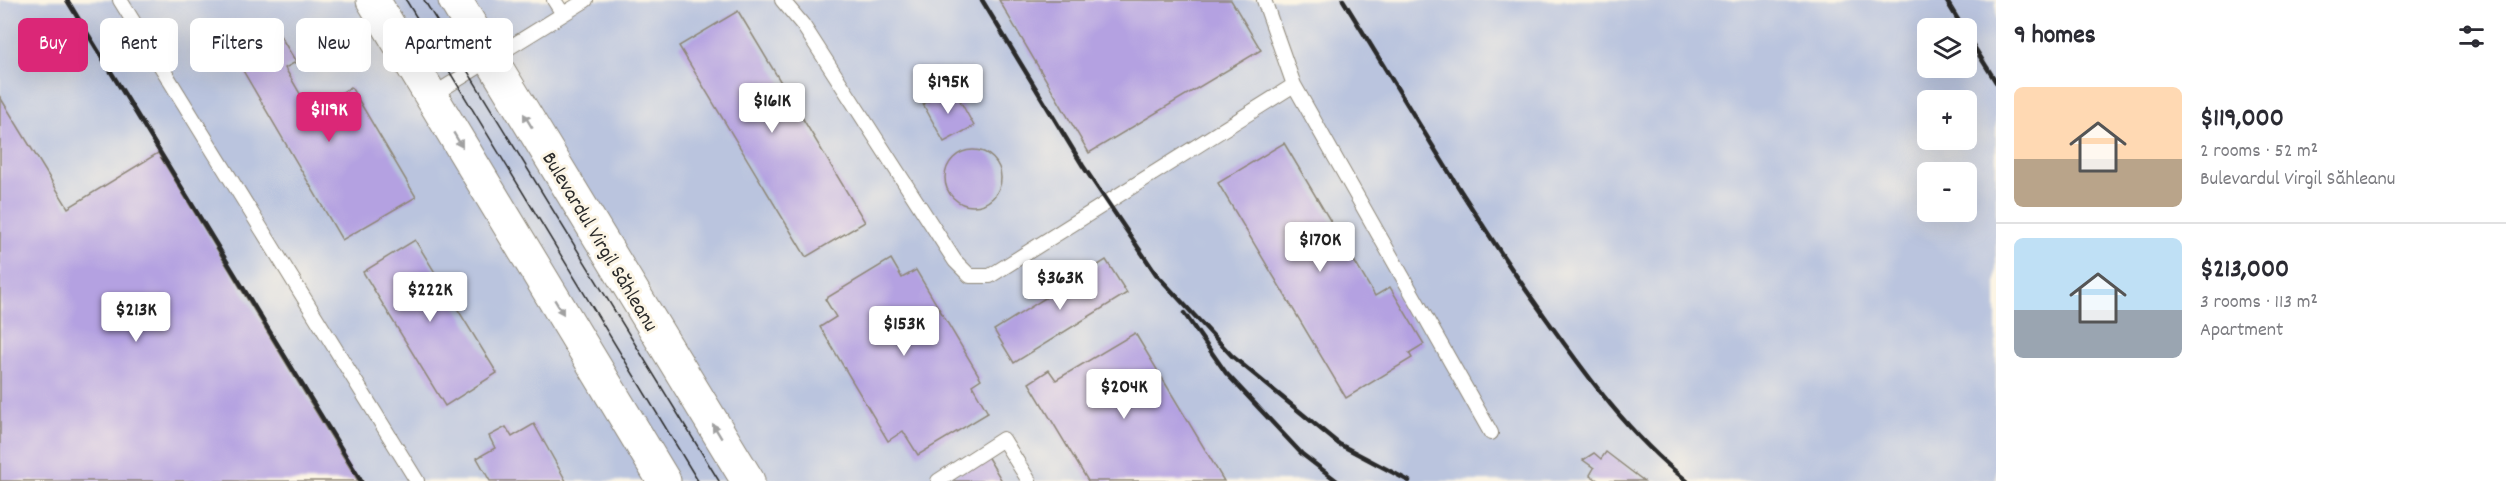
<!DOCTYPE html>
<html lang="en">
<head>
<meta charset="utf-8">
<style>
	body { margin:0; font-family:Dekko,sans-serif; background:#f7f7f7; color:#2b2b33; height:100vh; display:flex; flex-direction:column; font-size:22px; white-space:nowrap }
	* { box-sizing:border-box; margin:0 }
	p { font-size:20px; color:#7c7c81 }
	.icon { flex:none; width:33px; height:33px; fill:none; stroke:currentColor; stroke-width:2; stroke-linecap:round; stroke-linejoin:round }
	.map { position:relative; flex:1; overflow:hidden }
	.side { display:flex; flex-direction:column; background:#fff; width:510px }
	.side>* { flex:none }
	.hud { position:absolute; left:18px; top:18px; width:570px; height:54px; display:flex; gap:12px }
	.buttons { position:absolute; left:1917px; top:18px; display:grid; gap:12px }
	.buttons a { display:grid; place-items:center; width:60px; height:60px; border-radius:9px; background:#fff; box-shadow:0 6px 24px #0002; font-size:30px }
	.price { position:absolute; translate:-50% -51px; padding:0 14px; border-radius:6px; background:#fff; color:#222; font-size:20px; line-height:39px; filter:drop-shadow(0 2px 3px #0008) }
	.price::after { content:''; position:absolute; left:50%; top:36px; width:18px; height:14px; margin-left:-9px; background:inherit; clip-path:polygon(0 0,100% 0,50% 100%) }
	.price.selected { background:#db2777; color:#fff }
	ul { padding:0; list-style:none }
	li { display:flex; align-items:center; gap:18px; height:150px; padding:0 18px }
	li+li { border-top:2px solid #e1e1e2 }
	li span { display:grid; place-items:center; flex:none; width:168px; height:120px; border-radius:9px; color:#555 }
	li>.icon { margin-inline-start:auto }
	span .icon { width:72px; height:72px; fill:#fffc; stroke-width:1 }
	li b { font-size:26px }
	h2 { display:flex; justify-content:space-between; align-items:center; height:72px; padding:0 18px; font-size:26px }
	.chip { padding:0 21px; border-radius:9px; background:#fff; box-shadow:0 6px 24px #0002; font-size:21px; line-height:54px }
	.chip.selected { background:#db2777; color:#fff }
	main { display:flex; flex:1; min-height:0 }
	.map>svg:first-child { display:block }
</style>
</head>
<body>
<main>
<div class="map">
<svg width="1996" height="481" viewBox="0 0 1996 481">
	<rect width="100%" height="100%" fill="#fcf5e5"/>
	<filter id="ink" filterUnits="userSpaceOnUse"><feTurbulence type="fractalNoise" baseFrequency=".0167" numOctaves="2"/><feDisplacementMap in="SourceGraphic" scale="12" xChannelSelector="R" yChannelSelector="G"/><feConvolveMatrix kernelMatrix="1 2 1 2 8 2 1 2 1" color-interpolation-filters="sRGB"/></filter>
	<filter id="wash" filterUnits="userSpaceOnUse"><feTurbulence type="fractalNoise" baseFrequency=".008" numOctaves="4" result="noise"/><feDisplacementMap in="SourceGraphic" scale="24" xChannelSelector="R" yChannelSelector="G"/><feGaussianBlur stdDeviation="1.35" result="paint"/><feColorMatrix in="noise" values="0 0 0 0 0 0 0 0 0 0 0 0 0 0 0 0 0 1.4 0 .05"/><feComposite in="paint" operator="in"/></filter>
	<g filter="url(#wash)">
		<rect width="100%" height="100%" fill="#f0e3c4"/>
		<path fill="#bac4de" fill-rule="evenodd" d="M0 0H1996V481H0ZM1928 28H1966V68H1928ZM1928 100H1966V140H1928ZM1928 172H1966V212H1928Z"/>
		<g id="blocks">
			<path fill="#b4a1e1" d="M999 0H1231L1261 50 1089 153Z
				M738 11 865 222 806 257 679 46Z
				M278 32 296 62 285 68 310 111 351 87 416 197 342 240 235 57Z
				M953 88 974 126 944 142 923 104Z
				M0 97 68 208 158 153 358 481H0Z
				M1284 143 1375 296 1390 287 1424 344 1409 353 1412 358 1346 398 1218 183Z
				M945 178a28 28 0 1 1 56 0a28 28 0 1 1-56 0Z
				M415 240 497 373 445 406 363 272Z
				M891 259 902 278 916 270 981 379 972 385 988 413 918 455 903 431 888 441 820 327 836 317 825 299Z
				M1106 260 1127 293 1014 363 994 330Z
				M1135 333 1224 481H1088L1029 383 1049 370 1056 380Z
				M534 424 566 481H490L477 458 495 448 489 436 506 427 512 437Z
				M1606 452 1644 481H1599L1590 475 1594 468 1583 460 1594 453 1601 459Z
				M987 456 1002 481H947Z"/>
		</g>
	</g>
	<g filter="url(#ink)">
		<use href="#blocks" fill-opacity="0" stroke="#8e8778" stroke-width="1.5"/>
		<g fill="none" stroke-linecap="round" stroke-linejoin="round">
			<defs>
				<path id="service" d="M120 0 417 481
					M554 0 563 14
					M782 0 803 25 955 261 970 276H990L1294 85
					M1264 0 1294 85 1491 433
					M431 96 586 0
					M938 481 1003 439 1029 481"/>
				<path id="primary" d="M373 0 664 481
					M455 0 748 481"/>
			</defs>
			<use href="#service" stroke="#8e8778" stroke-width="16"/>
			<use href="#primary" stroke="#8e8778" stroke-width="35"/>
			<use href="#service" stroke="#fff" stroke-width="14"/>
			<use href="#primary" stroke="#fff" stroke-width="33"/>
			<path stroke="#2b2b2b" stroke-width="1.5" d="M406 0 698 481
				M424 0 719 481"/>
			<path stroke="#2b2b2b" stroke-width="4.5" d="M67 0 361 481
				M982 0 1083 166 1156 274 1232 356 1339 444 1409 481
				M1343 0C1409 106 1472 215 1545 317 1587 376 1630 436 1687 481
				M1946 0 1963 28
				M1966 34 1996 82
				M1184 313 1226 373 1302 454 1337 481"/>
		</g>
		<defs><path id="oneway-solid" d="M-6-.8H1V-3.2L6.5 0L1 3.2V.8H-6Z" transform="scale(1.5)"/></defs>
		<g fill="#a0a0a0">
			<use href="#oneway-solid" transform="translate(528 121) rotate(-121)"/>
			<use href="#oneway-solid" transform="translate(458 140) rotate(59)"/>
			<use href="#oneway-solid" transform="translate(559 307) rotate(59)"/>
			<use href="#oneway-solid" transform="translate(717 431) rotate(-121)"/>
		</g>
	</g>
	<g text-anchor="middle" stroke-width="6" stroke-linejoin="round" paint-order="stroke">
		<g font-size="21" fill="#2b2b2b" stroke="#fcf5e5">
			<text transform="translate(601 241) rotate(59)" y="7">Bulevardul Virgil Săhleanu</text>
		</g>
	</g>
</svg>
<div class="buttons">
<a><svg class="icon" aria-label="layers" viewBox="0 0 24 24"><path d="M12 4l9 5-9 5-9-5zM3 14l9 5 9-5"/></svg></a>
<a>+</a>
<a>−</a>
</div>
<b class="price" style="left:948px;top:115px">$195K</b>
<b class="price" style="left:772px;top:134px">$161K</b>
<b class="price selected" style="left:329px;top:143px">$119K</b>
<b class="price" style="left:1320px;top:273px">$170K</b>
<b class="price" style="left:1060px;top:311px">$363K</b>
<b class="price" style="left:430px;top:323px">$222K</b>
<b class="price" style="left:136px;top:343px">$213K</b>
<b class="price" style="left:904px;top:357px">$153K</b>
<b class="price" style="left:1124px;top:420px">$204K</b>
<div class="hud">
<a class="chip selected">Buy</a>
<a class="chip">Rent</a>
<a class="chip">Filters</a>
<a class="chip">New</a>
<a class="chip">Apartment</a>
</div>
</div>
<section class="side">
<h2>9 homes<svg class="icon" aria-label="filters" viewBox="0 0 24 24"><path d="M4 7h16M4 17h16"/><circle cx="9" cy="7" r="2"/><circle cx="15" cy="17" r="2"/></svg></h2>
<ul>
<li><span style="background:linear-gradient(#ffd9b3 60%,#b9a48a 0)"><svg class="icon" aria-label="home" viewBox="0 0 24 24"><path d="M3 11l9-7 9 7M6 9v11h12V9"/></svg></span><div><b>$119,000</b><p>2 rooms · 52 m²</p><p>Bulevardul Virgil Săhleanu</p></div></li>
<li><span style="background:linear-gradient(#bfe0f5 60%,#9aa5b1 0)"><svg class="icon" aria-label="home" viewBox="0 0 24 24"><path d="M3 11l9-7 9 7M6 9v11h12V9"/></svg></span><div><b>$213,000</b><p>3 rooms · 113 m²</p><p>Apartment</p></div></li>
</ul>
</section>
</main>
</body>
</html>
